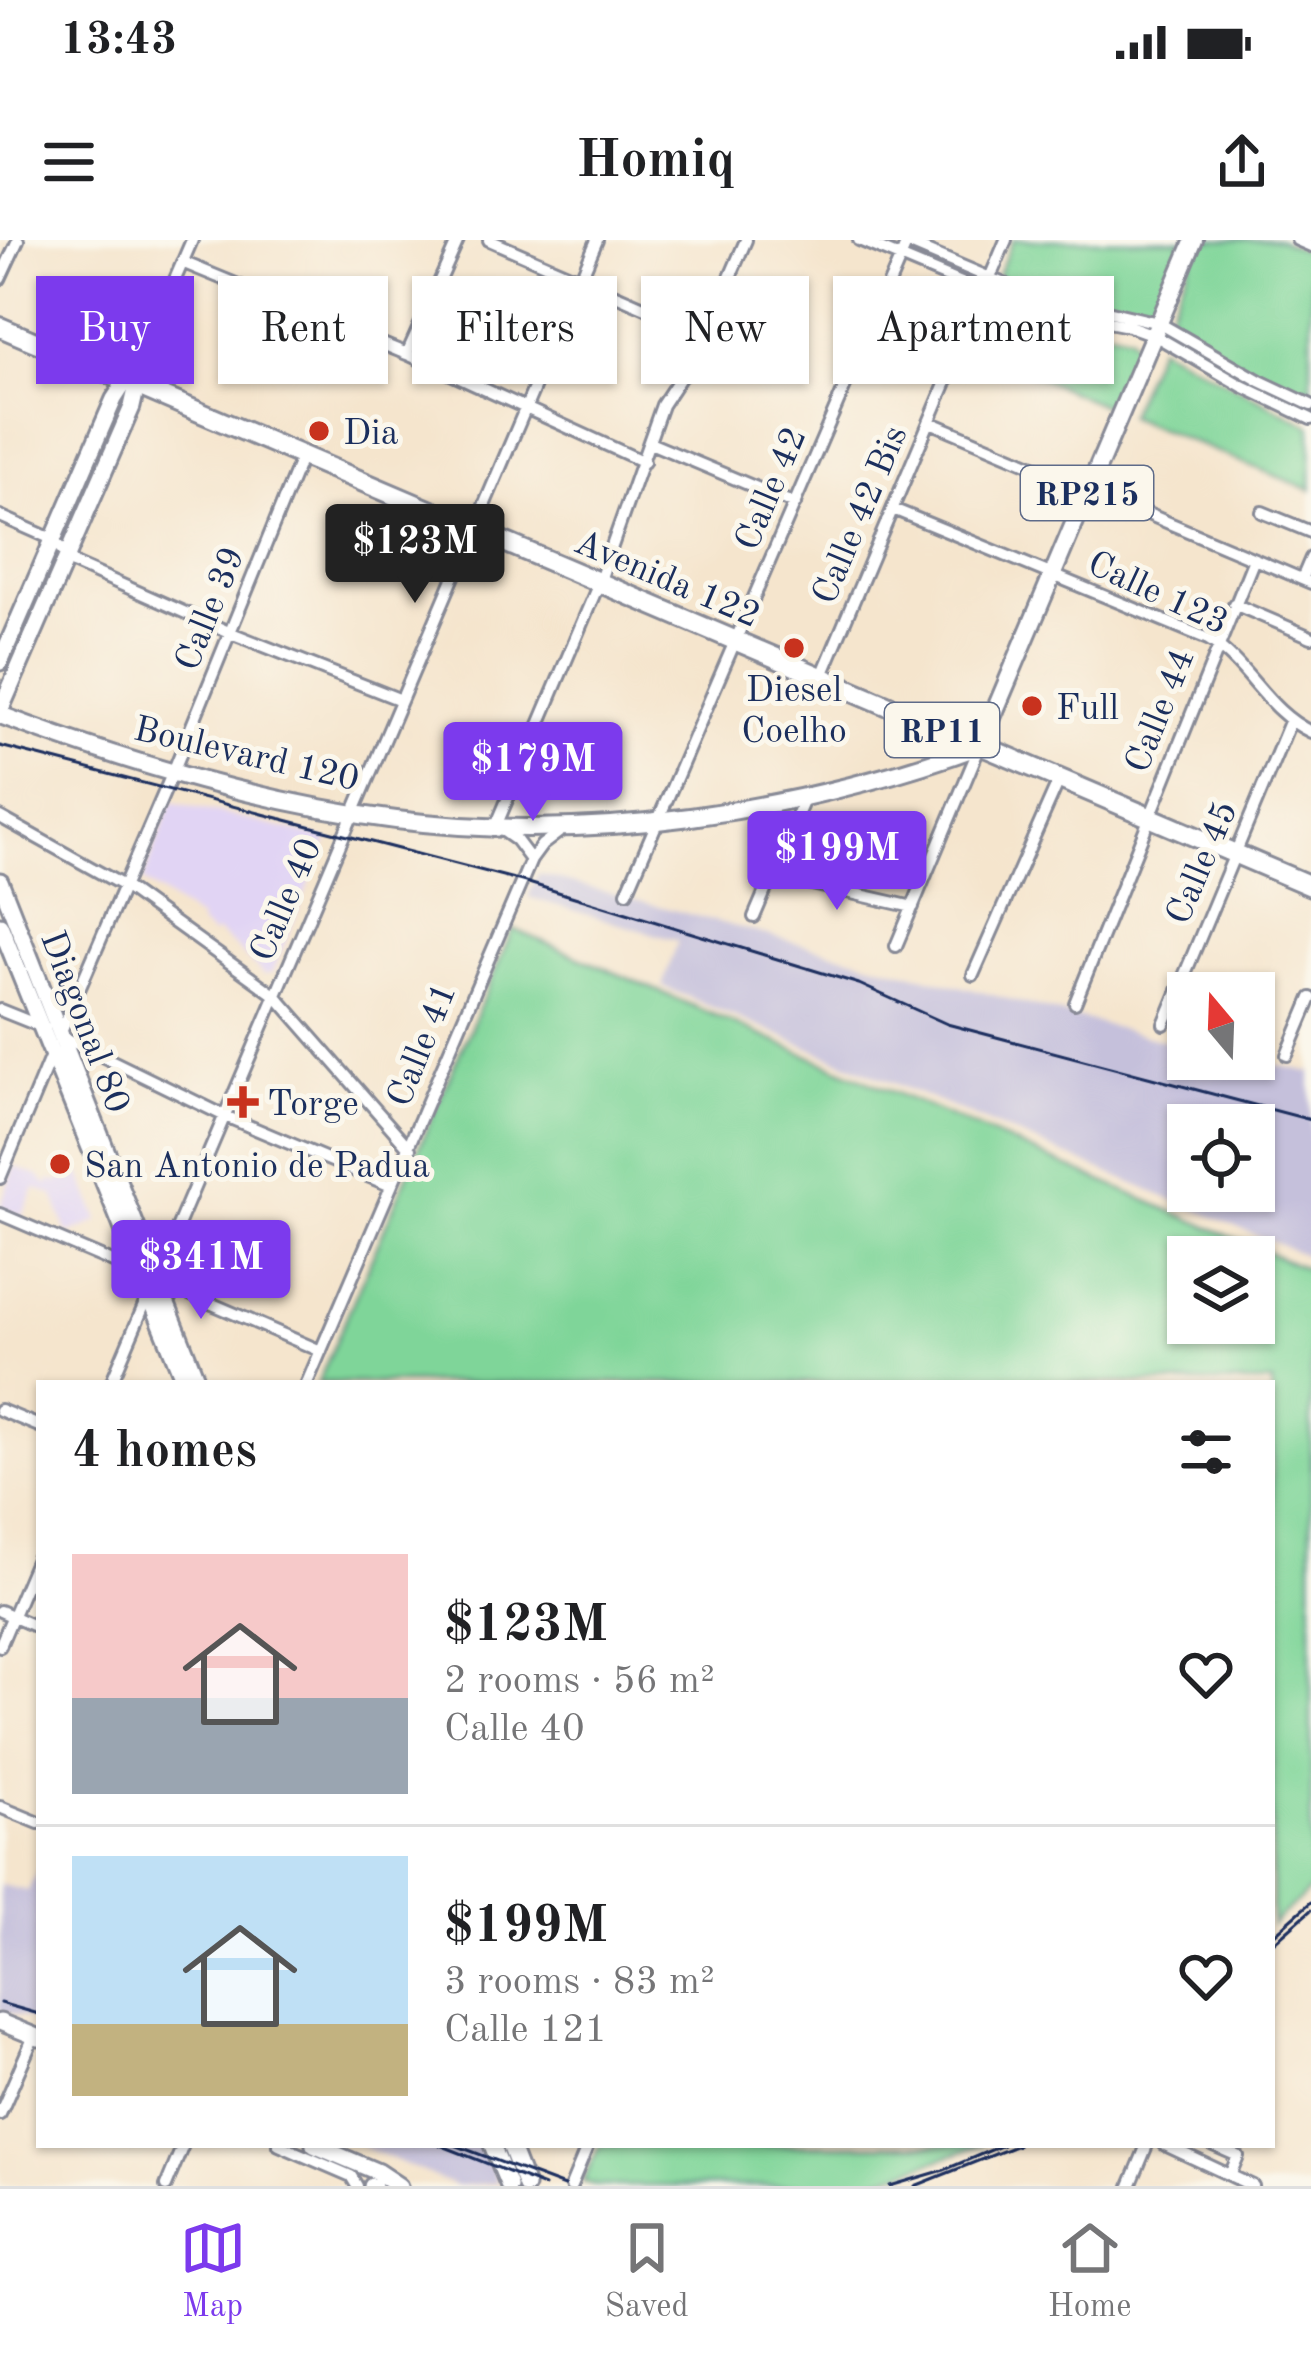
<!DOCTYPE html>
<html lang="en">
<head>
<meta charset="utf-8">
<style>
	body { margin:0; font-family:"Old Standard TT",serif; background:#f6f6f6; color:#202124; height:100vh; display:flex; flex-direction:column; font-size:45px; white-space:nowrap }
	* { box-sizing:border-box; margin:0 }
	p { font-size:39px; color:#757577 }
	.icon { flex:none; width:66px; height:66px; fill:none; stroke:currentColor; stroke-width:2; stroke-linecap:round; stroke-linejoin:round }
	.map { position:relative; flex:1; overflow:hidden }
	.side { position:absolute; left:36px; top:1140px; width:1239px; height:768px; display:flex; flex-direction:column; background:#fff; border-radius:0px; box-shadow:0 3px 9px #0004 }
	.side>* { flex:none }
	.hud { position:absolute; left:36px; top:36px; width:1239px; height:108px; display:flex; gap:24px }
	.needle { width:78px; rotate:341deg }
	.controls { position:absolute; left:1167px; top:732px; display:grid; gap:24px }
	.controls a { display:grid; place-items:center; width:108px; height:108px; border-radius:0px; background:#fff; box-shadow:0 3px 9px #0004; font-size:60px }
	.price { position:absolute; translate:-50% -102px; padding:0 27px; border-radius:12px; background:#7c3aed; color:#fff; font-size:39px; line-height:78px; filter:drop-shadow(0 3px 6px #0008) }
	.price::after { content:''; position:absolute; left:50%; top:72px; width:36px; height:27px; margin-left:-18px; background:inherit; clip-path:polygon(0 0,100% 0,50% 100%) }
	.price.current { background:#222; color:#fff }
	ul { padding:0; list-style:none }
	li { display:flex; align-items:center; gap:36px; height:300px; padding:0 36px }
	li+li { border-top:3px solid #e0e0e0 }
	li span { display:grid; place-items:center; flex:none; width:336px; height:240px; border-radius:0px; color:#555 }
	li>.icon { margin-inline-start:auto }
	span .icon { width:144px; height:144px; fill:#fffc; stroke-width:1 }
	li b { font-size:51px }
	h2 { display:flex; justify-content:space-between; align-items:center; height:144px; padding:0 36px; font-size:51px }
	.tag { padding:0 42px; border-radius:0px; background:#fff; box-shadow:0 3px 9px #0004; font-size:42px; line-height:108px }
	.tag.current { background:#7c3aed; color:#fff }
	.status { display:flex; justify-content:space-between; align-items:center; height:84px; padding:0 60px; background:#fff; direction:ltr }
	.status svg { height:33px; fill:currentColor }
	header { display:flex; justify-content:space-between; align-items:center; height:156px; padding:0 36px; background:#fff; font-size:54px; font-weight:800 }
	.tab-bar { display:flex; justify-content:space-around; align-items:center; height:168px; border-top:3px solid #e0e0e0; background:#fff; font-size:33px; color:#757577 }
	.tab-bar a { display:grid; justify-items:center; gap:6px }
	.tab-bar .current { color:#7c3aed }
	.map>svg:first-child { display:block }
</style>
</head>
<body>
<div class="status"><b>13:43</b><svg viewBox="0 0 49 12"><path d="M0 12V9h3v3zM5 12V6h3v6zM10 12V3h3v9zM15 12V0h3v12zM26 1h20v11H26zM47 4h2v5h-2z"/></svg></div>
<header><svg class="icon" aria-label="menu" viewBox="0 0 24 24"><path d="M4 6h16M4 12h16M4 18h16"/></svg>Homiq<svg class="icon" aria-label="share" viewBox="0 0 24 24"><path d="M12 15V3M7 8l5-5 5 5M5 13v7h14v-7"/></svg></header>
<div class="map">
<svg width="1311" height="1946" viewBox="0 0 1311 1946">
	<rect width="100%" height="100%" fill="#fbf7ec"/>
	<filter id="ink" filterUnits="userSpaceOnUse"><feTurbulence type="fractalNoise" baseFrequency=".00833" numOctaves="2"/><feDisplacementMap in="SourceGraphic" scale="24" xChannelSelector="R" yChannelSelector="G"/><feConvolveMatrix kernelMatrix="1 2 1 2 8 2 1 2 1" color-interpolation-filters="sRGB"/></filter>
	<filter id="wash" filterUnits="userSpaceOnUse"><feTurbulence type="fractalNoise" baseFrequency=".004" numOctaves="4" result="noise"/><feDisplacementMap in="SourceGraphic" scale="48" xChannelSelector="R" yChannelSelector="G"/><feGaussianBlur stdDeviation="2.7" result="paint"/><feColorMatrix in="noise" values="0 0 0 0 0 0 0 0 0 0 0 0 0 0 0 0 0 1.4 0 .05"/><feComposite in="paint" operator="in"/></filter>
	<g filter="url(#wash)">
		<rect width="100%" height="100%" fill="#f5e5cd"/>
		<path fill="#e1d4f4" d="M172 562 328 599 272 733 264 735 234 706 216 692 213 695 199 684 200 680 143 641Z
			M14 926 39 936 47 945 52 939 56 942 80 932 99 981 68 994 53 955 35 948 22 977 0 968Z"/>
		<path fill="#c5c0db" fill-rule="evenodd" d="M538 634 1188 807V819H1247L1311 832V1018L662 746 678 701 528 657ZM1188 885H1254V951H1188Z
			M39 1628V1782L0 1770V1645L28 1651Z
			M359 1905H481L498 1943 456 1946Z"/>
		<path fill="#7fd599" stroke="#4d827c" stroke-width="3" fill-rule="evenodd" d="M1013 0H1183L1154 69 1145 70 1001 41 998 35Z
			M1200 0H1279L1311 14V158L1251 130 1165 82Z
			M984 63 1129 95 1137 107 1116 164 1104 166 963 105Z
			M1158 106 1311 186V250L1128 176Z
			M513 689 1311 1031V1649L1272 1684V1143H318ZM1254 1017V1083H1188V1017Z
			M600 1905H983L856 1946H599L583 1942Z"/>
	</g>
	<g filter="url(#ink)">
		<g fill="none" stroke-linecap="round" stroke-linejoin="round">
			<defs>
				<path id="street" d="M489 0 782 127
					M859 0 1009 63 1129 86 1154 95 1242 146 1311 179
					M1297 0 1311 6
					M905 2 1021 51 1159 83 1260 141 1311 165
					M182 22 407 114 644 222
					M0 39 18 0
					M407 114 458 0
					M136 130 192 0
					M930 182 1311 343
					M650 203 795 264
					M893 269 1208 399C1249 424 1267 472 1311 492
					M1262 272 1311 292
					M0 276 52 299 75 324 231 393 401 460
					M1302 339 1311 318
					M1234 364 1311 397
					M821 438 1006 0
					M0 577 122 645 276 756 410 909
					M531 620 516 600 496 586 599 343 662 165 699 109 746 0
					M772 635 913 667
					M627 652 908 0
					M754 677 805 557
					M896 706 980 506
					M973 735 1059 540
					M1075 763 1254 319
					M0 770 45 788
					M1164 784 1290 482
					M59 796 173 532 301 218
					M61 796 225 876 391 946
					M1287 815 1311 758
					M0 938 52 813
					M0 974 141 1034
					M159 1041 321 1111
					M111 1143 597 0
					M307 1143 531 620 542 605 563 589
					M0 1170 39 1186
					M0 1371 39 1388
					M0 1406 39 1314
					M0 1567 39 1583
					M0 1874 34 1796
					M279 1905 351 1936 357 1946
					M1165 1905 1253 1946
					M1213 1905 1238 1916 1230 1935
					M166 1946 183 1905
					M571 1946 588 1905
					M1130 1946 1147 1905"/>
				<path id="secondary" d="M0 422 114 159 129 136
					M0 471 132 167 137 145 136 130
					M0 641 198 1143
					M0 685 185 1143
					M0 1782 39 1798
					M314 1905 378 1932 399 1946
					M492 1905 509 1946
					M510 1905 526 1946
					M372 1946H374"/>
				<path id="primary" d="M0 475C128 523 261 563 396 580 590 604 798 572 980 506L1194 0"/>
				<path id="highway" d="M0 87 1311 646"/>
			</defs>
			<use href="#street" stroke="#888a96" stroke-width="16"/>
			<use href="#secondary" stroke="#888a96" stroke-width="21"/>
			<use href="#primary" stroke="#888a96" stroke-width="22"/>
			<use href="#highway" stroke="#888a96" stroke-width="24"/>
			<use href="#street" stroke="#fff" stroke-width="10"/>
			<use href="#secondary" stroke="#fff" stroke-width="15"/>
			<use href="#primary" stroke="#fff" stroke-width="16"/>
			<use href="#highway" stroke="#fff" stroke-width="18"/>
			<path stroke="#1b2f5e" stroke-width="3" d="M1272 1704 1311 1670
				M440 1905 544 1946
				M915 1946 1018 1905"/>
			<path stroke="#1b2f5e" stroke-width="3" d="M0 506 522 641 859 744 947 784 1311 880
				M1272 1696 1311 1662
				M0 1763 39 1774
				M455 1905 564 1946
				M890 1946 944 1930 1003 1905"/>
		</g>
	</g>
	<g fill="#c8321e" stroke="#fbf7ec" stroke-width="4.5">
		<circle cx="319" cy="191" r="12"/>
		<circle cx="794" cy="408" r="12"/>
		<circle cx="1032" cy="466" r="12"/>
		<path d="M237 844h12v12h12v12h-12v12h-12v-12h-12v-12h12z"/>
		<circle cx="60" cy="924" r="12"/>
	</g>
	<g text-anchor="middle" stroke-width="10" stroke-linejoin="round" paint-order="stroke">
		<g fill="#fbf7ec" stroke="#5e6b89" stroke-width="3">
			<rect x="1021" y="226" width="132" height="54" rx="9"/>
			<rect x="885" y="463" width="114" height="54" rx="9"/>
		</g>
		<g font-size="33" font-weight="bold" fill="#1b2f5e">
			<text x="1087" y="265">RP215</text>
			<text x="942" y="502">RP11</text>
		</g>
		<g font-size="36" fill="#1b2f5e" stroke="#fbf7ec" text-anchor="start">
			<text x="343" y="204">Dia</text>
			<text x="794" y="461" text-anchor="middle">Diesel<tspan x="794" dy="41">Coelho</tspan></text>
			<text x="1056" y="479">Full</text>
			<text x="267" y="875">Torge</text>
			<text x="84" y="937">San Antonio de Padua</text>
		</g>
		<g font-size="36" fill="#1b2f5e" stroke="#fbf7ec">
			<text transform="translate(769 248) rotate(-67)" y="13">Calle 42</text>
			<text transform="translate(858 274) rotate(-67)" y="13">Calle 42 Bis</text>
			<text transform="translate(668 337) rotate(23)" y="13">Avenida 122</text>
			<text transform="translate(1159 351) rotate(25)" y="13">Calle 123</text>
			<text transform="translate(208 368) rotate(-68)" y="13">Calle 39</text>
			<text transform="translate(1158 470) rotate(-68)" y="13">Calle 44</text>
			<text transform="translate(247 512) rotate(13)" y="13">Boulevard 120</text>
			<text transform="translate(1200 622) rotate(-67)" y="13">Calle 45</text>
			<text transform="translate(284 659) rotate(-67)" y="13">Calle 40</text>
			<text transform="translate(87 781) rotate(69)" y="13">Diagonal 80</text>
			<text transform="translate(420 804) rotate(-68)" y="13">Calle 41</text>
		</g>
	</g>
</svg>
<div class="controls">
<a><svg class="needle" viewBox="-14 -14 28 28"><path d="M0-13l5 13h-10z" fill="#e53935"/><path d="M0 13l5-13h-10z" fill="#757577"/></svg></a>
<a><svg class="icon" aria-label="locate" viewBox="0 0 24 24"><circle cx="12" cy="12" r="6"/><path d="M12 2v4M12 18v4M2 12h4M18 12h4"/></svg></a>
<a><svg class="icon" aria-label="layers" viewBox="0 0 24 24"><path d="M12 4l9 5-9 5-9-5zM3 14l9 5 9-5"/></svg></a>
</div>
<b class="price current" style="left:415px;top:366px">$123M</b>
<b class="price" style="left:533px;top:584px">$179M</b>
<b class="price" style="left:837px;top:673px">$199M</b>
<b class="price" style="left:201px;top:1082px">$341M</b>
<div class="hud">
<a class="tag current">Buy</a>
<a class="tag">Rent</a>
<a class="tag">Filters</a>
<a class="tag">New</a>
<a class="tag">Apartment</a>
</div>
<section class="side">
<h2>4 homes<svg class="icon" aria-label="filters" viewBox="0 0 24 24"><path d="M4 7h16M4 17h16"/><circle cx="9" cy="7" r="2"/><circle cx="15" cy="17" r="2"/></svg></h2>
<ul>
<li><span style="background:linear-gradient(#f6c9c9 60%,#9aa5b1 0)"><svg class="icon" aria-label="home" viewBox="0 0 24 24"><path d="M3 11l9-7 9 7M6 9v11h12V9"/></svg></span><div><b>$123M</b><p>2 rooms · 56 m²</p><p>Calle 40</p></div><svg class="icon" aria-label="heart" viewBox="0 0 24 24"><path d="M12 20l-8-8c-3-5 5-10 8-4 3-6 11-1 8 4z"/></svg></li>
<li><span style="background:linear-gradient(#bfe0f5 70%,#c2b280 0)"><svg class="icon" aria-label="home" viewBox="0 0 24 24"><path d="M3 11l9-7 9 7M6 9v11h12V9"/></svg></span><div><b>$199M</b><p>3 rooms · 83 m²</p><p>Calle 121</p></div><svg class="icon" aria-label="heart" viewBox="0 0 24 24"><path d="M12 20l-8-8c-3-5 5-10 8-4 3-6 11-1 8 4z"/></svg></li>
</ul>
</section>
</div>
<nav class="tab-bar">
<a class="current"><svg class="icon" aria-label="map" viewBox="0 0 24 24"><path d="M3 6l6-2 6 2 6-2v14l-6 2-6-2-6 2zM9 4v14M15 6v14"/></svg>Map</a>
<a><svg class="icon" aria-label="saved" viewBox="0 0 24 24"><path d="M7 4h10v16l-5-4-5 4z"/></svg>Saved</a>
<a><svg class="icon" aria-label="home" viewBox="0 0 24 24"><path d="M3 11l9-7 9 7M6 9v11h12V9"/></svg>Home</a>
</nav>
</body>
</html>
